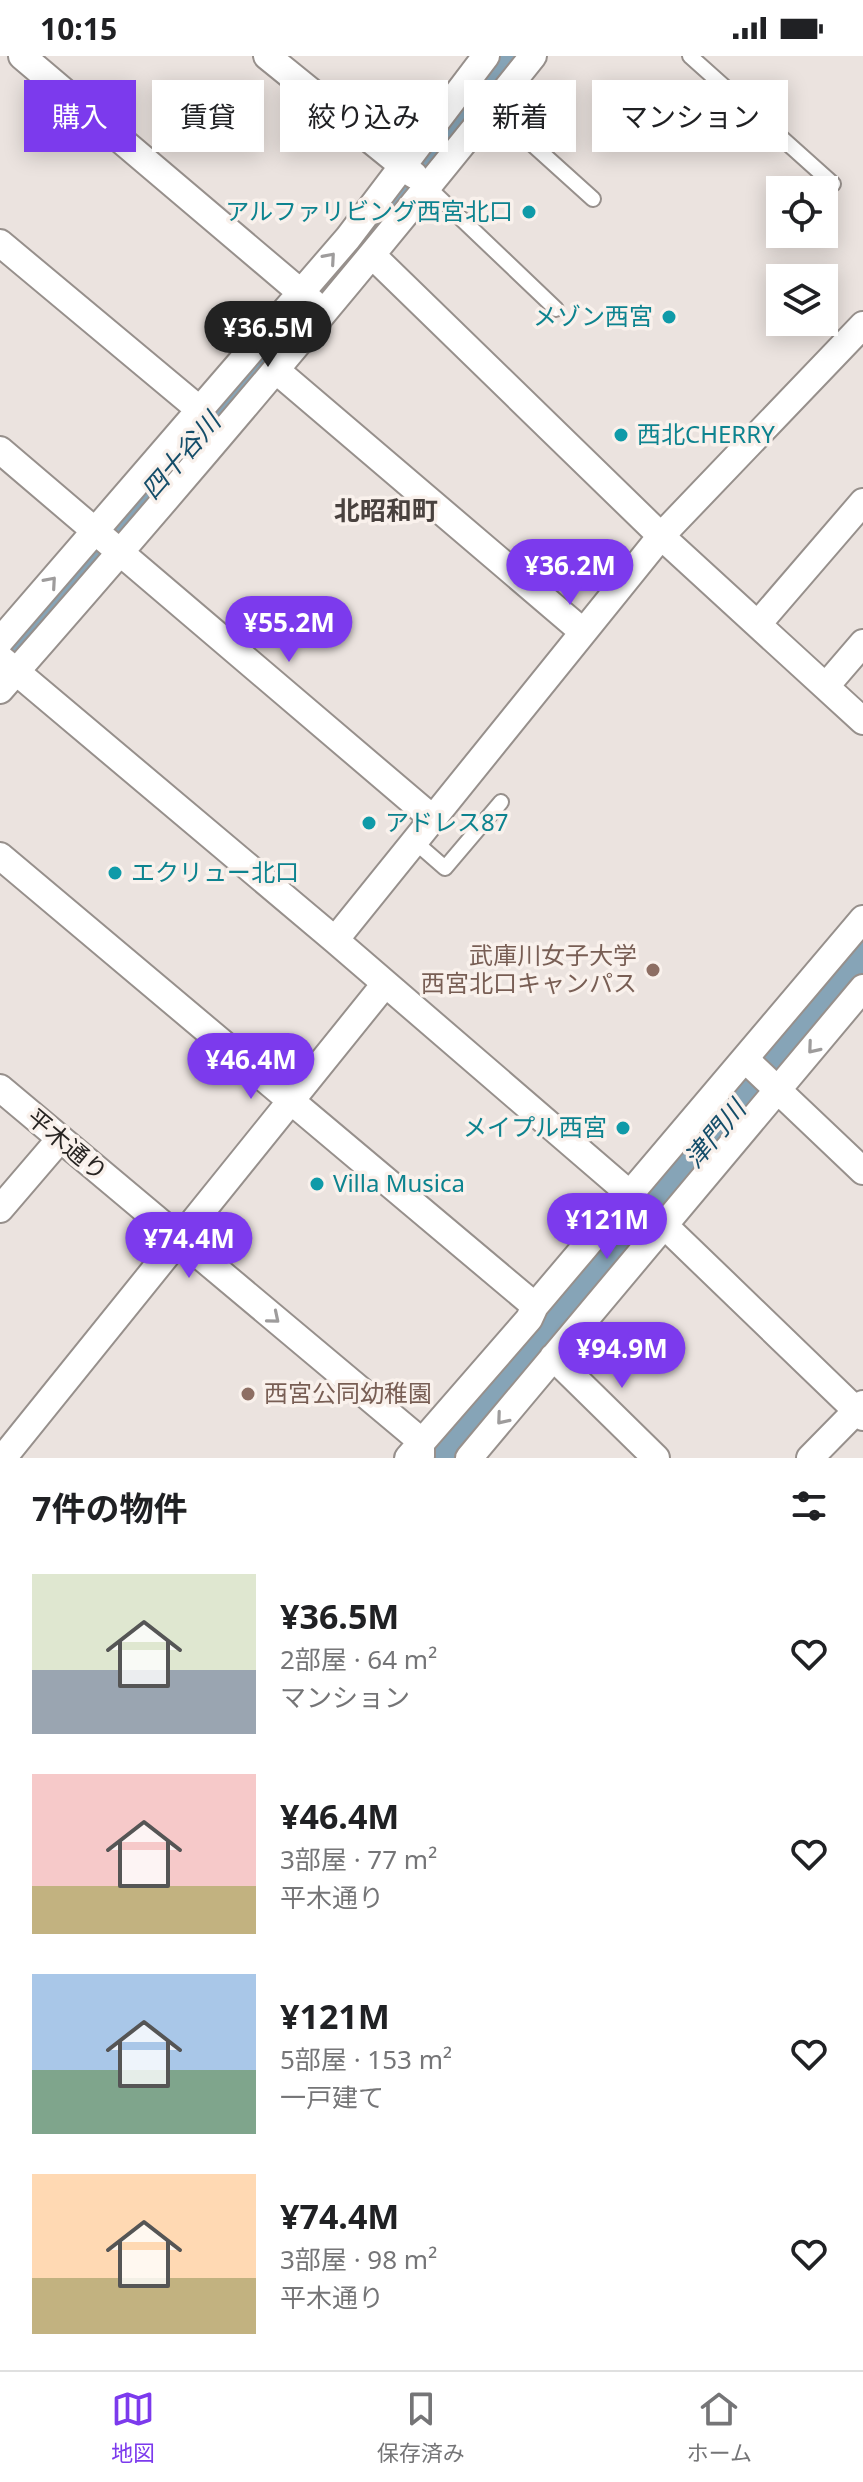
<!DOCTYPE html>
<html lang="ja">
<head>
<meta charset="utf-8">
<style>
	body { margin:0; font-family:"Noto Sans","Noto Sans JP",sans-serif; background:#f2f2f2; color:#202124; height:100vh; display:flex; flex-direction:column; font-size:30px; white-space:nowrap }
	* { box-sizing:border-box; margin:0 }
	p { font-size:26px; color:#757577 }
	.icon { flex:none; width:44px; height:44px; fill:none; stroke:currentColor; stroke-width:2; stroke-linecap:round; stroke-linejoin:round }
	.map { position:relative; height:1402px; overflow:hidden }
	.details { display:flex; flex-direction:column; background:#fff; flex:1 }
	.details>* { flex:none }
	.banner { position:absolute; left:24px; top:24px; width:816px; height:72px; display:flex; gap:16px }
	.buttons { position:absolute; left:766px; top:120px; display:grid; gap:16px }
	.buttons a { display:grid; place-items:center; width:72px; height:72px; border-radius:0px; background:#fff; box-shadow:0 4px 20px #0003; font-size:40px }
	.price { position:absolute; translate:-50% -68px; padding:0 18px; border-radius:28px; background:#7c3aed; color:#fff; font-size:26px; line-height:52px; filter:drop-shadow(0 2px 4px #0008) }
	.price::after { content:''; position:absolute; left:50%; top:48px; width:24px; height:18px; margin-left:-12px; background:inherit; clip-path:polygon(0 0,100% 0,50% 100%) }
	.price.selected { background:#222; color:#fff }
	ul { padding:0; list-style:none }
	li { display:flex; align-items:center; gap:24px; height:200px; padding:0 32px }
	li span { display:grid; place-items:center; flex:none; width:224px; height:160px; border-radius:0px; color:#555 }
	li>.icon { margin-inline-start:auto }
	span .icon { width:96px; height:96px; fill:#fffc; stroke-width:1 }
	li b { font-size:34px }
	h2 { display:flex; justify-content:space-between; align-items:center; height:96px; padding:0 32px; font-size:34px }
	.chip { padding:0 28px; border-radius:0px; background:#fff; box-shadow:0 4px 20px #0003; font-size:28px; line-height:72px }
	.chip.selected { background:#7c3aed; color:#fff }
	.status { display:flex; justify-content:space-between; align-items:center; height:56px; padding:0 40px; background:#fff; direction:ltr }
	.status svg { height:22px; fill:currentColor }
	.dock { display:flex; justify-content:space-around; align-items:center; height:112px; border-top:2px solid #e0e0e0; background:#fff; font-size:22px; color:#757577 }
	.dock a { display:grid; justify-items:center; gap:4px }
	.dock .selected { color:#7c3aed }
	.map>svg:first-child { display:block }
</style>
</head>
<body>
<div class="status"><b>10:15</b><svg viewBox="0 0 49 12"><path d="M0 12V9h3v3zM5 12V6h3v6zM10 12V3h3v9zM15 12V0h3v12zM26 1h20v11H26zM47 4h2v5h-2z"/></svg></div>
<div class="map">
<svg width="863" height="1402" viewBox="0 0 863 1402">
	<rect width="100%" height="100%" fill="#ebe3df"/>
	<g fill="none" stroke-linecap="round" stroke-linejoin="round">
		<path stroke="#86a4b7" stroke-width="46" d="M0 610 354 198 509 0
			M443 1402 863 901"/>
		<defs>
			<path id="lane" d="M690 0 833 128
				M461 32 489 54 502 61 593 143
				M428 131 556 253
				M414 785 445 812 501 746"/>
			<path id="street" d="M22 0 312 246
				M267 0 414 119
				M0 187 200 354
				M373 200 661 480 863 665
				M277 315 582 575
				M0 394 432 762
				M758 568 863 446
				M0 585 348 182 486 0
				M0 602 335 884 631 1139
				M826 630 863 587
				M0 634C182 427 361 216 533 0
				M0 800 535 1250
				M335 884 661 480 863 269
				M745 1003 863 1115
				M0 1032 421 1385V1400
				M0 1153 60 1083
				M665 1170 863 1361
				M553 1301 656 1402
				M3 1402 385 928
				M408 1402 529 1263 535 1250 863 863
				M469 1402 863 932
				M810 1402 863 1348"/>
		</defs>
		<use href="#lane" stroke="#97908c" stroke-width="18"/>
		<use href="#street" stroke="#97908c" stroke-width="30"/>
		<use href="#lane" stroke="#fff" stroke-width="14"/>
		<use href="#street" stroke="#fff" stroke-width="26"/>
	</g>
	<defs><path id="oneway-chevron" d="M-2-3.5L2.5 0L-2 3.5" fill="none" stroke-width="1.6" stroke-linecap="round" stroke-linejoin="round" transform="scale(2)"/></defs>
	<g stroke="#9e9c9c">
		<use href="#oneway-chevron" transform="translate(330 202) rotate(-49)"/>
		<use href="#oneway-chevron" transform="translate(51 526) rotate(-49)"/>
		<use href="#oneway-chevron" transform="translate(813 992) rotate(130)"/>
		<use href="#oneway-chevron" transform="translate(274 1262) rotate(40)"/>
		<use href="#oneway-chevron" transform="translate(502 1363) rotate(130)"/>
	</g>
	<g fill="#0f9aa8" stroke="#f9f1ec" stroke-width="3">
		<circle cx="529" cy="156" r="8"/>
		<circle cx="669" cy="261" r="8"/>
		<circle cx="621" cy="379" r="8"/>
		<circle cx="369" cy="767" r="8"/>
		<circle cx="115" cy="817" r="8"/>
		<circle cx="623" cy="1072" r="8"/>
		<circle cx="317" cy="1128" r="8"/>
	</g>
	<g fill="#8d6e63" stroke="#f9f1ec" stroke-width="3">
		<circle cx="653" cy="914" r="8"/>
		<circle cx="248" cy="1338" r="8"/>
	</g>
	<g text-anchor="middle" stroke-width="7" stroke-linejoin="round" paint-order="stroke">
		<g font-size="24" fill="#0d838f" stroke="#f9f1ec" text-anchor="start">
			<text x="513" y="164" text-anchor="end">アルファリビング西宮北口</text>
			<text x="653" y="269" text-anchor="end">メゾン西宮</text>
			<text x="637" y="387">西北CHERRY</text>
			<text x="385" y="775">アドレス87</text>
			<text x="131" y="825">エクリュー北口</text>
			<text x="607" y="1080" text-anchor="end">メイプル西宮</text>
			<text x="333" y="1136">Villa Musica</text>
		</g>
		<g font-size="24" fill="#785e54" stroke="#f9f1ec" text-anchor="end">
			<text x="637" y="908">武庫川女子大学<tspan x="637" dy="28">西宮北口キャンパス</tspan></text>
			<text x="264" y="1346" text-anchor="start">西宮公同幼稚園</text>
		</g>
		<g font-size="24" fill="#272422" stroke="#f9f1ec">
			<text transform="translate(67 1089) rotate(40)" y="8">平木通り</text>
		</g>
		<g font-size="26" font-style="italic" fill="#144d69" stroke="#f9f1ec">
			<text transform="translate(181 400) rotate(-49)" y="9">四十谷川</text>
			<text transform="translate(715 1078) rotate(-50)" y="9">津門川</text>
		</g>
		<g font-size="26" font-weight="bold" fill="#48413e" stroke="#f9f1ec">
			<text x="386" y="464">北昭和町</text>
		</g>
	</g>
</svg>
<div class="buttons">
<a><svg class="icon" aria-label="locate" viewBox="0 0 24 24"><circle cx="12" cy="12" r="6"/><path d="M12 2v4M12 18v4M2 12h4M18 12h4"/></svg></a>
<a><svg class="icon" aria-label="layers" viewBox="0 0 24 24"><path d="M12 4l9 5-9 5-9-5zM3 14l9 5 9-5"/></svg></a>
</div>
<b class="price selected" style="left:268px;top:313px">¥36.5M</b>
<b class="price" style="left:570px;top:551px">¥36.2M</b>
<b class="price" style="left:289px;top:608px">¥55.2M</b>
<b class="price" style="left:251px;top:1045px">¥46.4M</b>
<b class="price" style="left:607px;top:1205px">¥121M</b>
<b class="price" style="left:189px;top:1224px">¥74.4M</b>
<b class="price" style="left:622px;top:1334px">¥94.9M</b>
<div class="banner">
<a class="chip selected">購入</a>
<a class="chip">賃貸</a>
<a class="chip">絞り込み</a>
<a class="chip">新着</a>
<a class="chip">マンション</a>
</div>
</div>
<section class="details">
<h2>7件の物件<svg class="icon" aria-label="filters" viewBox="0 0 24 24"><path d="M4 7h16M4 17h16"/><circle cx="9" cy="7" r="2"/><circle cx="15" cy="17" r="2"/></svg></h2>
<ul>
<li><span style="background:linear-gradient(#dfe7d0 60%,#9aa5b1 0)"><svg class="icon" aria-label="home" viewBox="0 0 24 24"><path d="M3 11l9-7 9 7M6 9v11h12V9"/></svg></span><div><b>¥36.5M</b><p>2部屋 · 64 m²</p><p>マンション</p></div><svg class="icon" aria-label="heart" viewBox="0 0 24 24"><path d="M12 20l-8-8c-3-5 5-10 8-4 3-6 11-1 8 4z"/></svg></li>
<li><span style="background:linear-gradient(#f6c9c9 70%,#c2b280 0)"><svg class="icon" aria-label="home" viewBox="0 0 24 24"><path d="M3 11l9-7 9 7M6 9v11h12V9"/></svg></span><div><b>¥46.4M</b><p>3部屋 · 77 m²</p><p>平木通り</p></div><svg class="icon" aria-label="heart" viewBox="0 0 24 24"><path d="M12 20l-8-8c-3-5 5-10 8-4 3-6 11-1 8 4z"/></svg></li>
<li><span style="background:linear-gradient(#a9c7e8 60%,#7fa58c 0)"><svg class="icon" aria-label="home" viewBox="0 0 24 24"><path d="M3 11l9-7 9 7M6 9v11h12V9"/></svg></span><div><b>¥121M</b><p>5部屋 · 153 m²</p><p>一戸建て</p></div><svg class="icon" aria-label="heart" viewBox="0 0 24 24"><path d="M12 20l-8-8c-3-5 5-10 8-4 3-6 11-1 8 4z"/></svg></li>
<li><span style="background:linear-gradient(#ffd9b3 65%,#c2b280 0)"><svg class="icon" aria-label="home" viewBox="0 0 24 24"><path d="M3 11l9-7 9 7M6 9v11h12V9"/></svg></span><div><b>¥74.4M</b><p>3部屋 · 98 m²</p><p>平木通り</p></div><svg class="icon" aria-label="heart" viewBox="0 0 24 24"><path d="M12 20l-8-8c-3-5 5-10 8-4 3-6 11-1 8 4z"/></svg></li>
</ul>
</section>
<nav class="dock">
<a class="selected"><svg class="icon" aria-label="map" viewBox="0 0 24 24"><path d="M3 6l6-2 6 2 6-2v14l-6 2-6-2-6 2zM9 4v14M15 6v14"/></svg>地図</a>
<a><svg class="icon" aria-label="saved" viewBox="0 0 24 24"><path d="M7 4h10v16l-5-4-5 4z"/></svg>保存済み</a>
<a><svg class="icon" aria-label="home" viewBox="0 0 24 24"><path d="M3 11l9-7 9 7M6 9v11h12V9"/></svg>ホーム</a>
</nav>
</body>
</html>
